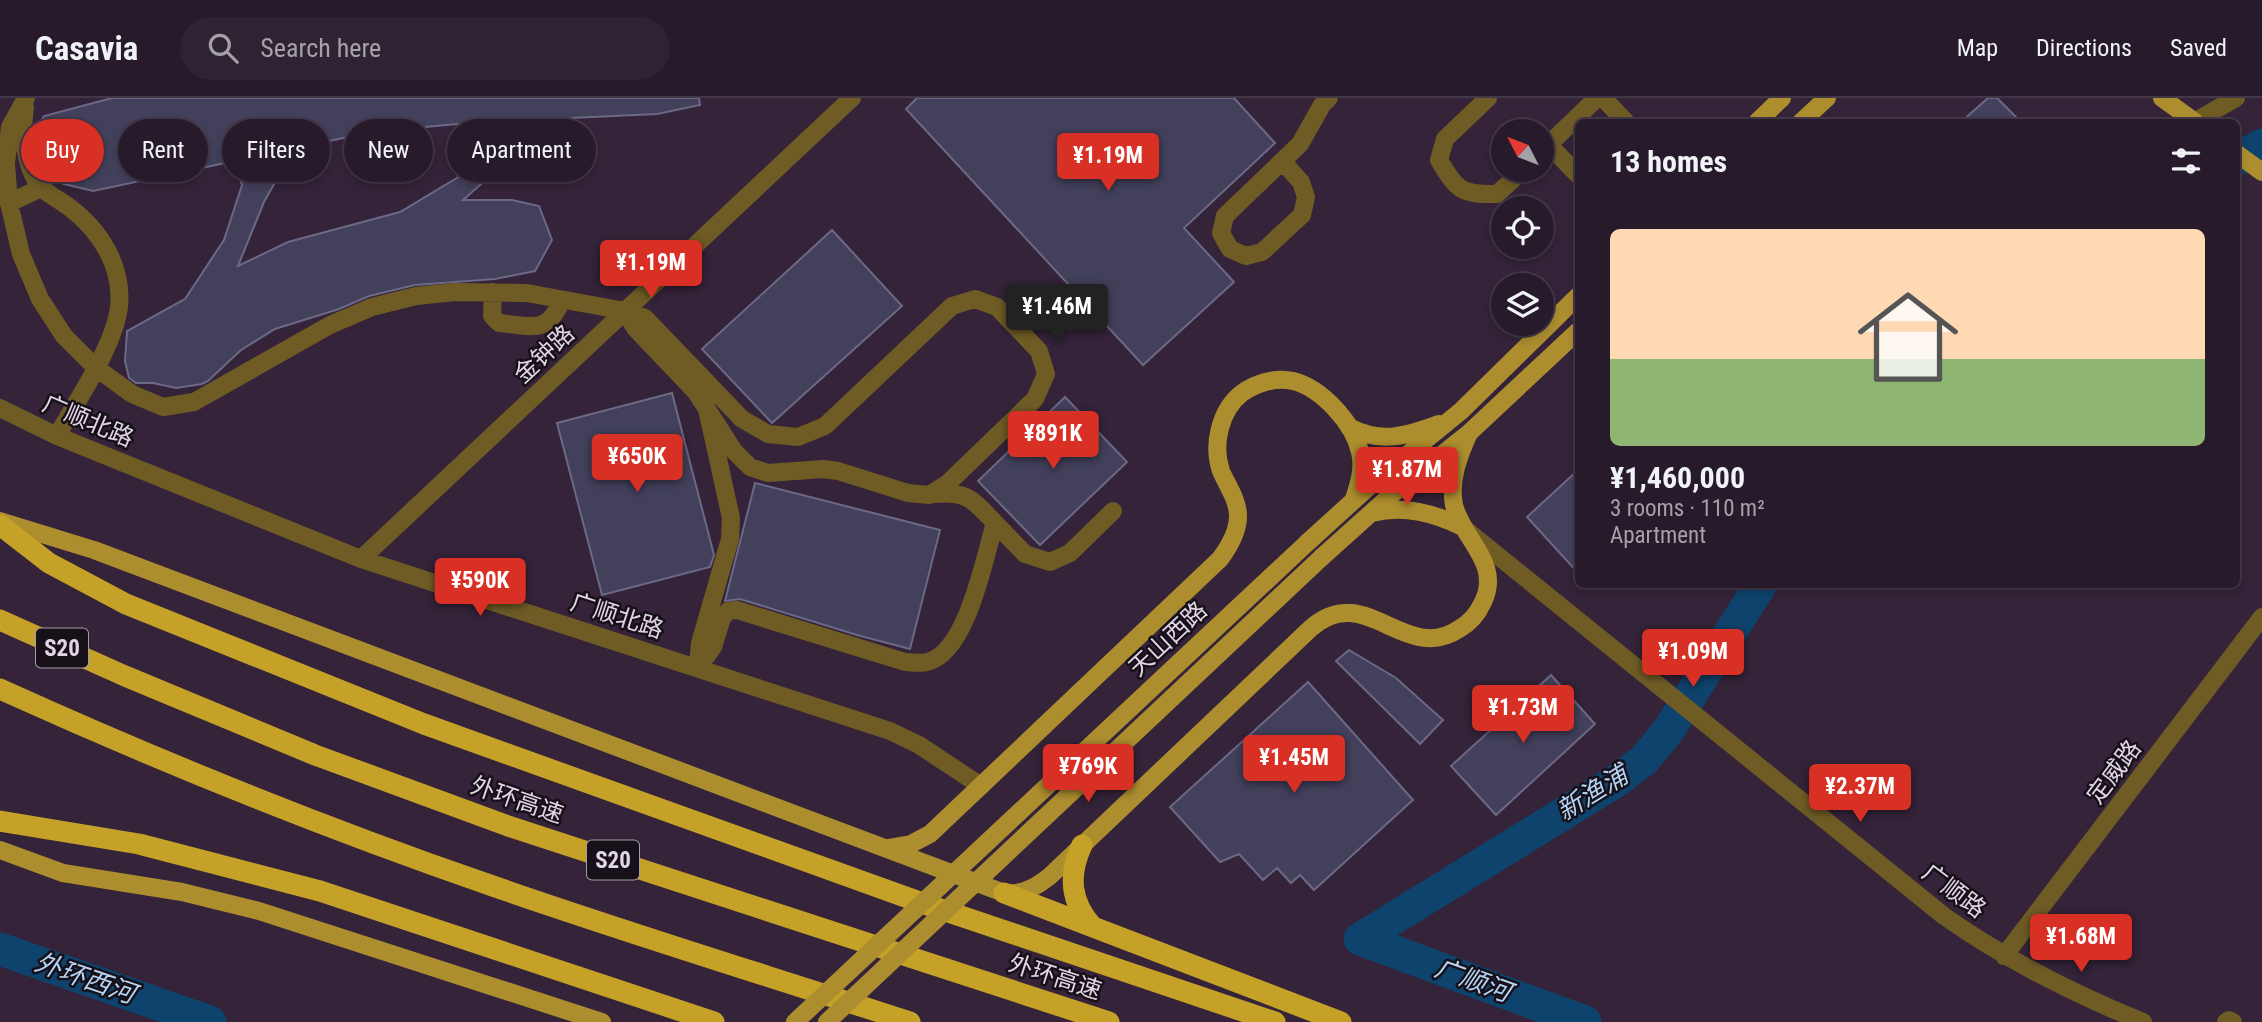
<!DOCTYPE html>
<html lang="en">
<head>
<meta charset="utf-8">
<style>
	body { margin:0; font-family:"Roboto Condensed","Noto Sans SC",sans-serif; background:#2f2333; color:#f1f3f6; height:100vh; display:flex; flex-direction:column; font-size:26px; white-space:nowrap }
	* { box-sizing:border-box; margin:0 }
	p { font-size:23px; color:#a4a1a9 }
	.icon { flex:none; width:38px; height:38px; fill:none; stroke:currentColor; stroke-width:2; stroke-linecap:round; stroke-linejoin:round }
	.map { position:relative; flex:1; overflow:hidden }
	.side { position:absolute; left:1575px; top:21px; width:665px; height:469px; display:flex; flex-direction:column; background:#271a2b; border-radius:10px; box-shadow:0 4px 10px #0003,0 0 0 2px #433847 }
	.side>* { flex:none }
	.hud { position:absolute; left:21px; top:21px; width:665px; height:63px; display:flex; gap:14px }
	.needle { width:46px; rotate:312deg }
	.fabs { position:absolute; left:1491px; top:21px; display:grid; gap:14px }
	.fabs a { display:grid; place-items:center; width:63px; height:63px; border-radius:50%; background:#271a2b; box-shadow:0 4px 10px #0003,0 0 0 2px #433847; font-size:35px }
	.price { position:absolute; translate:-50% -60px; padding:0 16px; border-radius:7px; background:#d93025; color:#fff; font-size:23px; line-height:46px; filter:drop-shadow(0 2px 4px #0008) }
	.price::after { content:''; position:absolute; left:50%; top:42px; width:21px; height:16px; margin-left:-10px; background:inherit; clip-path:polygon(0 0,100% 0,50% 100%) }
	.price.on { background:#222; color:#fff }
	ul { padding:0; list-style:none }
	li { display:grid; align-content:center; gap:14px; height:371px; padding:0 35px }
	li+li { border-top:2px solid #433847 }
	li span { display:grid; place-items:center; height:217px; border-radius:10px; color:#555 }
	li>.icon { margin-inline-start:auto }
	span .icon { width:126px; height:126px; fill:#fffc; stroke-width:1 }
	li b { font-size:30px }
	h2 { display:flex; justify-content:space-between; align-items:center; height:84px; padding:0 35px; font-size:30px }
	.tag { padding:0 24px; border-radius:32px; background:#271a2b; box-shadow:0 4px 10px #0003,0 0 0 2px #433847; font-size:24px; line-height:63px }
	.tag.on { background:#d93025; color:#fff }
	header { display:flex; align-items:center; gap:42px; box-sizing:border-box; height:98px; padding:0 35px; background:#271a2b; border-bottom:2px solid #433847 }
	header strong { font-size:33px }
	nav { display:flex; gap:38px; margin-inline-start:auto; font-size:24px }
	.search { width:490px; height:63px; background:#2f2333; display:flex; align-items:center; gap:18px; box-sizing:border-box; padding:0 24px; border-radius:38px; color:#a4a1a9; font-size:26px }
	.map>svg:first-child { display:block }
</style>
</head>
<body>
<header>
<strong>Casavia</strong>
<div class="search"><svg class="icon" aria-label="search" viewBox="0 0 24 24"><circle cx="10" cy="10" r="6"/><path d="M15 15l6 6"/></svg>Search here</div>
<nav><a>Map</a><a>Directions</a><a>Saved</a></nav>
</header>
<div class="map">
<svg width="2262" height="924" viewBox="0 0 2262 924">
	<rect width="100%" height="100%" fill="#342339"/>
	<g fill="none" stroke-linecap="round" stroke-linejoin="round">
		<path stroke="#0e436d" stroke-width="33" d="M2236 62 2262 47
			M1360 841 1616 683 1644 662 1668 633 1761 486
			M1360 841 1585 924
			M0 851 210 924"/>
	</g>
	<path fill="#42405b" stroke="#6b6986" stroke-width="2" fill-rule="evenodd" d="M112 0H699L700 7 657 16 571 20 505 65 463 102H512L539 108 552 142 535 173 495 181 415 187 369 198 339 211 275 231 241 252 208 283 202 286 176 290 153 285H136L129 280 125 263 127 233 185 201 224 142 242 87 235 63 93 93 64 86 46 77 39 61 35 33 44 18ZM542 22 470 72 400 114 288 144 238 168 264 104 282 72 319 45 373 34 457 26Z
		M917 0H1234L1275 45 1184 130 1234 184 1143 267 906 11Z
		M1988 0H1997L2021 24H1961Z
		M832 132 902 208 772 325 702 251Z
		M672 295 714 457 710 469 602 497 557 325Z
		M1065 299 1127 364 1040 447 978 383Z
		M1578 372V475L1527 419Z
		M755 385 940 432 910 551 857 537 740 501 725 503Z
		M1349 552 1396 580 1443 622 1420 646 1336 563Z
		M1551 577 1595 626 1496 717 1451 668Z
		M1308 584 1413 702 1314 792 1300 777 1291 785 1277 770 1263 782 1239 756 1220 764 1170 709Z"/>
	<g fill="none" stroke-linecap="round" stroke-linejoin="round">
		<path stroke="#6f5c25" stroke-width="18" d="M26 0 10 29 6 66 9 105 21 156 40 201 64 238 95 269 132 296 163 309 194 304 330 227 372 209 416 198 455 194 527 195 625 213 645 220 742 321 768 336 798 339 825 328 952 208 975 201 997 209 1039 253 1046 276 1035 301 947 386 929 397 908 395 838 373 823 371 768 375 750 369 734 353 707 311
			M1488 0 1445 41 1439 62C1457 92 1461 97 1497 96L1523 72
			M1603 0 1626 24
			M25 10C21 33 25 74 43 91 51 98 61 103 69 109 101 133 123 169 119 209 114 249 77 302 57 338
			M2194 24 2236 0
			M1549 47 1578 77
			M1542 53 1597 0
			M1283 64 1301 84 1306 99 1302 117 1262 154 1246 158 1230 151 1221 135 1225 118 1300 46 1322 7 1329 0
			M9 105 41 90
			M493 194 492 218 499 225C532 228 547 237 562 202
			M625 213 635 230 696 294 707 311 731 420 730 441 700 545 698 568
			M0 310 57 338 361 461 890 633 919 647 981 688
			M995 425 1025 456 1050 464 1070 455 1113 413
			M1466 432 1944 818C2006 862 2072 895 2143 924
			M361 461 852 0
			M698 570 713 549 722 520 728 513 737 512 905 564C912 564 921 566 927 564 967 555 984 461 995 425 972 401 968 393 933 396
			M2004 858 2262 519
			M2226 924 2229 922 2233 924"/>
		<path stroke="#ad8e2f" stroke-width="18" d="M2162 0 2195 24
			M1757 24 1782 0
			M1801 24 1827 0
			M2236 55 2262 74
			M1349 329C1381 346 1407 338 1439 326
			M1372 415C1404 407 1433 415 1463 429
			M0 423 94 452 1004 795C1023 797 1036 789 1050 778L1311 530C1365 482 1405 567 1459 531 1470 525 1478 515 1483 504 1502 465 1462 441 1454 407 1449 382 1459 357 1469 335
			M1308 444 1374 384 1461 313 1578 198
			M1322 459 1390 398 1469 335 1578 233
			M888 750 911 746 930 736 1220 461C1229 449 1238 433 1238 418 1238 402 1227 387 1221 373 1212 347 1220 312 1242 295 1256 285 1276 279 1293 283 1322 290 1354 326 1360 354 1364 370 1359 386 1354 401
			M0 752 63 775 182 794 259 813 602 924"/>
		<path stroke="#c6a127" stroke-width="21" d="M0 427 49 465 126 506 424 626 925 806 1275 924
			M0 522 125 578 315 657 508 728 1109 924
			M0 591C159 663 322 729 487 786 627 835 769 878 910 924
			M0 723 139 746 320 793 714 924
			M1082 747C1068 777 1070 804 1093 829
			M1004 795 1341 924"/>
		<path stroke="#ad8e2f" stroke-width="18" d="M795 924 1308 444
			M827 924 1322 459"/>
	</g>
	<g text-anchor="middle" stroke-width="5" stroke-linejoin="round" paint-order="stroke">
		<g fill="#171019" stroke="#a49ba8" stroke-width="2">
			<rect x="36" y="530.5" width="52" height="39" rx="5"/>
			<rect x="587" y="742.5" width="52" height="39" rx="5"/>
		</g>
		<g font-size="23" font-weight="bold" fill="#e1d6e5">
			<text x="62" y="558">S20</text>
			<text x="613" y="770">S20</text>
		</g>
		<g font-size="24" fill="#e1d6e5" stroke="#171019">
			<text transform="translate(544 256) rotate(-43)" y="8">金钟路</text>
			<text transform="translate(88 323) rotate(23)" y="8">广顺北路</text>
			<text transform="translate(617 518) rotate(18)" y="8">广顺北路</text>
			<text transform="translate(1168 541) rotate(-43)" y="8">天山西路</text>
			<text transform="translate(2114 674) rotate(-53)" y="8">定威路</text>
			<text transform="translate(517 702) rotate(19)" y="8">外环高速</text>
			<text transform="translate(1954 793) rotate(37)" y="8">广顺路</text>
			<text transform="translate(1055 879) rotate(18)" y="8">外环高速</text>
		</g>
		<g font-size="26" font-style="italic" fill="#b3d4f4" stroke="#171019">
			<text transform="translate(1592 695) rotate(-32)" y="9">新渔浦</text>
			<text transform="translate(85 880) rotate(19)" y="9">外环西河</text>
			<text transform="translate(1473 882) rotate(20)" y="9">广顺河</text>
		</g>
	</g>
</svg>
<div class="fabs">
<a><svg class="needle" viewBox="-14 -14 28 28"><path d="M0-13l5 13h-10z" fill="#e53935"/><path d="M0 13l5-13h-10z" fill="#a4a1a9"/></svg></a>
<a><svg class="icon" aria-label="locate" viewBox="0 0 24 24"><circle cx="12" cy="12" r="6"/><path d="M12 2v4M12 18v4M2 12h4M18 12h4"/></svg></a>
<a><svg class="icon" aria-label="layers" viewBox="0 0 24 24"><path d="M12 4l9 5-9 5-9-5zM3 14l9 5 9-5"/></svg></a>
</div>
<b class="price" style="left:1108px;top:95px">¥1.19M</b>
<b class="price" style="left:651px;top:202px">¥1.19M</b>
<b class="price on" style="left:1057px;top:246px">¥1.46M</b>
<b class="price" style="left:1053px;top:373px">¥891K</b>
<b class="price" style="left:637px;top:396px">¥650K</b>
<b class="price" style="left:1407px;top:409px">¥1.87M</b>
<b class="price" style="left:480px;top:520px">¥590K</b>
<b class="price" style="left:1693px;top:591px">¥1.09M</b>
<b class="price" style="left:1523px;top:647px">¥1.73M</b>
<b class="price" style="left:1294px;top:697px">¥1.45M</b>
<b class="price" style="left:1088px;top:706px">¥769K</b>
<b class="price" style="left:1860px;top:726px">¥2.37M</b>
<b class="price" style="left:2081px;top:876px">¥1.68M</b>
<div class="hud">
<a class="tag on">Buy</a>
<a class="tag">Rent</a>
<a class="tag">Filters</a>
<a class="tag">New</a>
<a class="tag">Apartment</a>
</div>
<section class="side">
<h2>13 homes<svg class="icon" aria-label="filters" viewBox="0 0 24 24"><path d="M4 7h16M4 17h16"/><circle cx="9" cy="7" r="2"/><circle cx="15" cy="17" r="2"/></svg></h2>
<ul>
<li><span style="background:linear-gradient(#ffd9b3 60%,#8fb573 0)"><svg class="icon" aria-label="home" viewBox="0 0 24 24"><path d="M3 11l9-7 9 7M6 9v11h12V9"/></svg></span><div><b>¥1,460,000</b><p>3 rooms · 110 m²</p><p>Apartment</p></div></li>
</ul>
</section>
</div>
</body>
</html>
